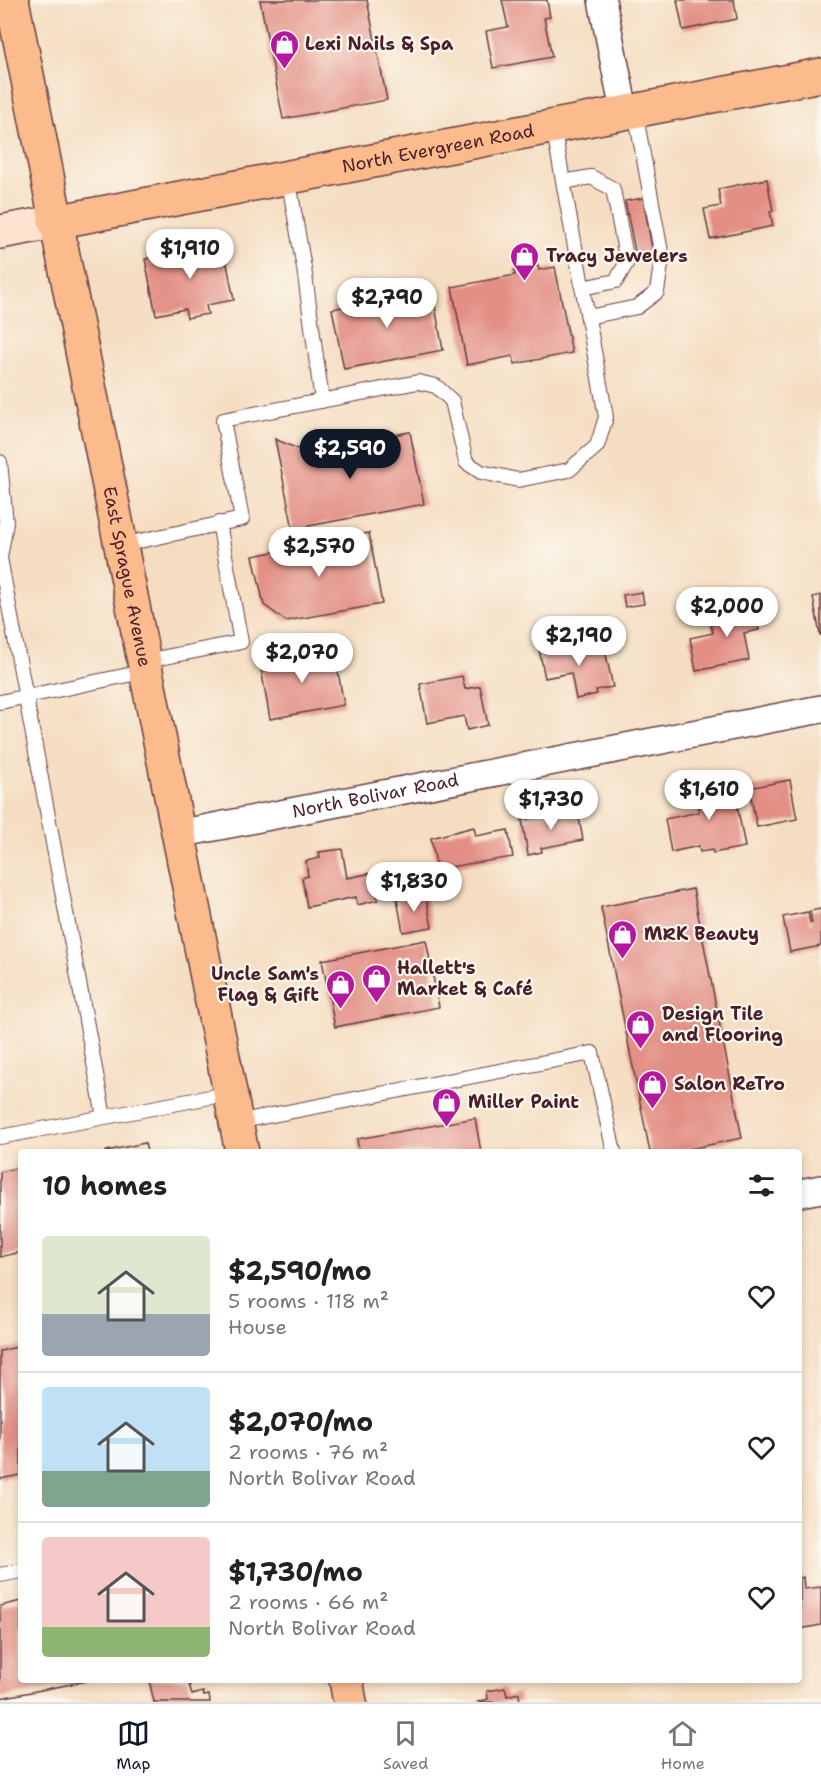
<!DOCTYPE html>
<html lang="en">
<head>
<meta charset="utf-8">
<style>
	body { margin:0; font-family:"Shantell Sans",sans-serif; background:#f2f2f2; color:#222; height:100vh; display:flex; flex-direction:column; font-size:22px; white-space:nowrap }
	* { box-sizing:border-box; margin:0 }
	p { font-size:20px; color:#767676 }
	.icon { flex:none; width:33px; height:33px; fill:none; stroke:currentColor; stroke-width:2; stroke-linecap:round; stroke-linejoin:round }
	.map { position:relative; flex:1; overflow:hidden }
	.drawer { position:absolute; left:18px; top:1149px; width:784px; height:534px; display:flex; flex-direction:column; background:#fff; border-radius:6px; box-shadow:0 3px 9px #0003 }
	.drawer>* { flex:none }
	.price { position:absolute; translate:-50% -51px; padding:0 14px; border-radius:21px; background:#fff; color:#222; font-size:20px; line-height:39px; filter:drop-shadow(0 2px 3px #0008) }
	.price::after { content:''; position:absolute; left:50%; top:36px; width:18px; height:14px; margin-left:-9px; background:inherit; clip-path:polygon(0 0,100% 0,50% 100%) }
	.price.selected { background:#111827; color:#fff }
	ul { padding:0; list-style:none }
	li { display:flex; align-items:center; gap:18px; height:150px; padding:0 24px }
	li+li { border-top:2px solid #e0e0e0 }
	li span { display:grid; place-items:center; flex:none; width:168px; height:120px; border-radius:6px; color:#555 }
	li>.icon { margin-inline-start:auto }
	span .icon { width:72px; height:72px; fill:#fffc; stroke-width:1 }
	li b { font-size:26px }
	h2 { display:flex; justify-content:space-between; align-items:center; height:72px; padding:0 24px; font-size:26px }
	.menu { display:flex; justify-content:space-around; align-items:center; height:84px; border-top:2px solid #e0e0e0; background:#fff; font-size:16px; color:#767676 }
	.menu a { display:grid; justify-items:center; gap:3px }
	.menu .selected { color:#111827 }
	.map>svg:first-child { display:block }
</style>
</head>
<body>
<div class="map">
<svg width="821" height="1702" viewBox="0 0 821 1702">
	<rect width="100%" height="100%" fill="#fbf7ec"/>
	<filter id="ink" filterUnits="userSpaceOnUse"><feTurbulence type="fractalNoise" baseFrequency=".0167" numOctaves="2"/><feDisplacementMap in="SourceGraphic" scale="12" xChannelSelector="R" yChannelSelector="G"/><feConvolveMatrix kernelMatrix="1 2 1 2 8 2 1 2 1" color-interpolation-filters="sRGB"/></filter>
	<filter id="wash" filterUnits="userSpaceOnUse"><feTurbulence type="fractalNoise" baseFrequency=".008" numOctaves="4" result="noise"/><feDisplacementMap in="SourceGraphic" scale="24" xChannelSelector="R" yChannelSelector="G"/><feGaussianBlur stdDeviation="1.35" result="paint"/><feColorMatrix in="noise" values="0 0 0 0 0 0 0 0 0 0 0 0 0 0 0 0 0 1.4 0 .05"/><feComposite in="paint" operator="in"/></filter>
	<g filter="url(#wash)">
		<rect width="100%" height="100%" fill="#f5ddc1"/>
		<g id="blocks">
			<path fill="#e38f85" d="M260 0H367L387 100 283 119Z
				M502 0H547L550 17 544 18 552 57 493 68 486 31 508 27Z
				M677 0H734L737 19 683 30Z
				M767 179 773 211H770L773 226 710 239 704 209 721 206 718 189Z
				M643 198 653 253 636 256 625 201Z
				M194 243 195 249 223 244 234 300 206 305 208 314 187 318 185 309 156 315 145 259 173 254 172 247Z
				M538 266 539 270 555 267 572 353 515 364 513 356 467 365 452 287 515 275 514 270Z
				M432 290 443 350 344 369 332 309 359 304 358 299 379 295 380 300Z
				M410 432 424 504 293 529 275 439 305 452Z
				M369 533 382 604 286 621 264 605 253 556Z
				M642 592 644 604 625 607 623 595Z
				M821 595V635H820L813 597Z
				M753 596 759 630 744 633 749 660 696 671 690 638 713 633 711 625 736 620 732 600Z
				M603 641 613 687 596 690 597 694 576 699 571 673 545 678 539 649 562 645V649Z
				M334 650 344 705 270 719 260 663Z
				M462 676 465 689 480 686 488 725 467 730 464 716 427 723 420 684Z
				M732 778 745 847 713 853 712 850 700 852 699 846 671 852 665 819 699 812 695 791 704 789 703 784Z
				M790 780 797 819 757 827 749 788Z
				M563 812 564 816 578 813 583 840 541 848 542 852 528 855 522 820Z
				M474 827 476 836 508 830 513 857 437 869 431 838Z
				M342 849 347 878 372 873 378 900 357 905 356 897 307 907 302 878 308 876 306 861 320 858 319 852Z
				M693 889 742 1138 675 1152H650L601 907Z
				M425 894 432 927 403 932 397 899Z
				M821 909V946L790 952 783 917 808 912 810 923H812L810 911Z
				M426 940 439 1007 335 1027 322 960Z
				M475 1118 481 1152H359L357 1139Z
				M145 1143 147 1152H106V1151Z
				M21 1167V1252L0 1257V1172Z
				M21 1346V1475L0 1479V1351Z
				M803 1577 804 1589 821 1587V1625L800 1629V1578Z
				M21 1601V1680L87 1681 0 1698V1606Z
				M149 1680H188L192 1695 203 1692 204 1696 209 1695 210 1702H154Z
				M505 1688 507 1696 519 1693 520 1702H477L488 1699 487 1691Z"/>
		</g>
	</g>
	<g filter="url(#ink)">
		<use href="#blocks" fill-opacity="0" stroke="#643c42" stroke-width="1.5"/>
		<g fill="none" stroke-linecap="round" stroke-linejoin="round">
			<defs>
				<path id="service" d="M288 177 304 268 322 401
					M563 182 591 177 613 189 627 262 616 281 582 288
					M588 317 637 307 657 292 662 257 635 111
					M0 462 6 523 0 558 104 1117
					M121 545 242 519 223 420 418 382 436 386 452 401 466 462 481 472 518 480 569 470 597 446 606 417 553 126
					M145 661 241 642 219 523
					M0 702 147 671
					M236 1122 592 1053 614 1152
					M0 1137 231 1093
					M0 1575 21 1571"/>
				<g id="minor">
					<path d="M602 0 624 111"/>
					<path id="s1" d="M178 834 821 709"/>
					<path d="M800 1193 821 1189"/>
				</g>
				<path id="secondary" d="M0 232 55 222"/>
				<g id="primary">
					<path id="s2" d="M12 0 242 1152"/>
					<path id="s3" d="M55 222 821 75"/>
					<path d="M346 1680 350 1702"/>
				</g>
			</defs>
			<use href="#service" stroke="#643c42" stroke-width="16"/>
			<use href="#minor" stroke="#643c42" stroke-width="30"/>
			<use href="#secondary" stroke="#643c42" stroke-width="36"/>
			<use href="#primary" stroke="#643c42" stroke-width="36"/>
			<use href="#service" stroke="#fff" stroke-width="14"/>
			<use href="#minor" stroke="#fff" stroke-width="27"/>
			<use href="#secondary" stroke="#fde4d1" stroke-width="33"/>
			<use href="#primary" stroke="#fbbb8d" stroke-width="33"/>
		</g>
	</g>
	<defs>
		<symbol id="shop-pin" viewBox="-11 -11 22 30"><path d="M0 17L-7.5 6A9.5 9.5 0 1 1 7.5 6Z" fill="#b5179e" stroke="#fbf7ec"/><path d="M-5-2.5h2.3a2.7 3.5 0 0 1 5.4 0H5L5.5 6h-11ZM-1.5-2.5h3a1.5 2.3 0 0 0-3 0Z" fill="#fff"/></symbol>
	</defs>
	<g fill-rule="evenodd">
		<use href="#shop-pin" x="268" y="28" width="33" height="45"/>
		<use href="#shop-pin" x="508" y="240" width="33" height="45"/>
		<use href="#shop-pin" x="606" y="918" width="33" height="45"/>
		<use href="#shop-pin" x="360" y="962" width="33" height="45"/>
		<use href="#shop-pin" x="324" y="968" width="33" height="45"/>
		<use href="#shop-pin" x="624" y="1008" width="33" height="45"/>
		<use href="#shop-pin" x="636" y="1068" width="33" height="45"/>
		<use href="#shop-pin" x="430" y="1086" width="33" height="45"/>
	</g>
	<g text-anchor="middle" stroke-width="4.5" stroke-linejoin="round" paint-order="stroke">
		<g font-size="18" font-weight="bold" fill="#4a1f2b" stroke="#fbf7ec" text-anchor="start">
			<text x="305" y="50">Lexi Nails &amp; Spa</text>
			<text x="546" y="262">Tracy Jewelers</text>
			<text x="644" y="940">MRK Beauty</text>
			<text x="397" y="974">Hallett's<tspan x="397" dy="21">Market &amp; Café</tspan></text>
			<text x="319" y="980" text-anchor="end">Uncle Sam's<tspan x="319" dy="21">Flag &amp; Gift</tspan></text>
			<text x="662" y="1020">Design Tile<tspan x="662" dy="21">and Flooring</tspan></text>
			<text x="674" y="1090">Salon ReTro</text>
			<text x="468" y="1108">Miller Paint</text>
		</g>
		<g font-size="18" fill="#4a1f2b" stroke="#fbf7ec">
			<text dy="6" stroke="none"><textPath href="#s3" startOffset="390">North Evergreen Road</textPath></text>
			<text dy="6" stroke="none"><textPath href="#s2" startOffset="588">East Sprague Avenue</textPath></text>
			<text dy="6" stroke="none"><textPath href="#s1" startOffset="201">North Bolivar Road</textPath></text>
		</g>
	</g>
</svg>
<b class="price" style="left:190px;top:280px">$1,910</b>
<b class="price" style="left:387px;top:329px">$2,790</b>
<b class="price selected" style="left:350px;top:480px">$2,590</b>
<b class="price" style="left:319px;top:578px">$2,570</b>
<b class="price" style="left:727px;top:638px">$2,000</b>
<b class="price" style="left:579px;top:667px">$2,190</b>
<b class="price" style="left:302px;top:684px">$2,070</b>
<b class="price" style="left:709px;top:821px">$1,610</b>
<b class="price" style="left:551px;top:831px">$1,730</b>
<b class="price" style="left:414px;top:913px">$1,830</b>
<section class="drawer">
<h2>10 homes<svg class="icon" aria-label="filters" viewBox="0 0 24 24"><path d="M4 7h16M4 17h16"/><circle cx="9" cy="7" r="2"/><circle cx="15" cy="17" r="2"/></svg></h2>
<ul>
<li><span style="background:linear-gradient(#dfe7d0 65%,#9aa5b1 0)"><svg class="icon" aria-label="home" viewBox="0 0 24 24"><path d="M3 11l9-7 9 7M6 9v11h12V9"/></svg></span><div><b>$2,590/mo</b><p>5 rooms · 118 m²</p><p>House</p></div><svg class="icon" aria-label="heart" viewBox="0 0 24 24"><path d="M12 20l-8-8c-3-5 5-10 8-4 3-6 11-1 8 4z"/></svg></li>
<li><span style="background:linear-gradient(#bfe0f5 70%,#7fa58c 0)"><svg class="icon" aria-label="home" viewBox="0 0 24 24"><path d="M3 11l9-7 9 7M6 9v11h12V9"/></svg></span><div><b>$2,070/mo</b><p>2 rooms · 76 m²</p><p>North Bolivar Road</p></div><svg class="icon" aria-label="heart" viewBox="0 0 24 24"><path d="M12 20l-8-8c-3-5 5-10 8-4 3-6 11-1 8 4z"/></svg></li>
<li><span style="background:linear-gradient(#f6c9c9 75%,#8fb573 0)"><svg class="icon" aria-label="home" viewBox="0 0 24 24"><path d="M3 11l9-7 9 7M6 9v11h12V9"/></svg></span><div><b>$1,730/mo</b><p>2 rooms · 66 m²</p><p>North Bolivar Road</p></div><svg class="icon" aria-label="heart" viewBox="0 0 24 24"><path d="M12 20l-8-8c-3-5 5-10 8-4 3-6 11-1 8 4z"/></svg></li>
</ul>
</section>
</div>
<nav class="menu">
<a class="selected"><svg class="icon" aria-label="map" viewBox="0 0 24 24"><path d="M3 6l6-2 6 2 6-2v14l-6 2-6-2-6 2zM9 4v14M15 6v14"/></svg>Map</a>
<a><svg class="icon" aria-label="saved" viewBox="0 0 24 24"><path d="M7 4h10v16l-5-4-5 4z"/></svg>Saved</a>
<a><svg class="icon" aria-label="home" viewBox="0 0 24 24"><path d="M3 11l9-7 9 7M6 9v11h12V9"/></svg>Home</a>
</nav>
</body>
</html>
